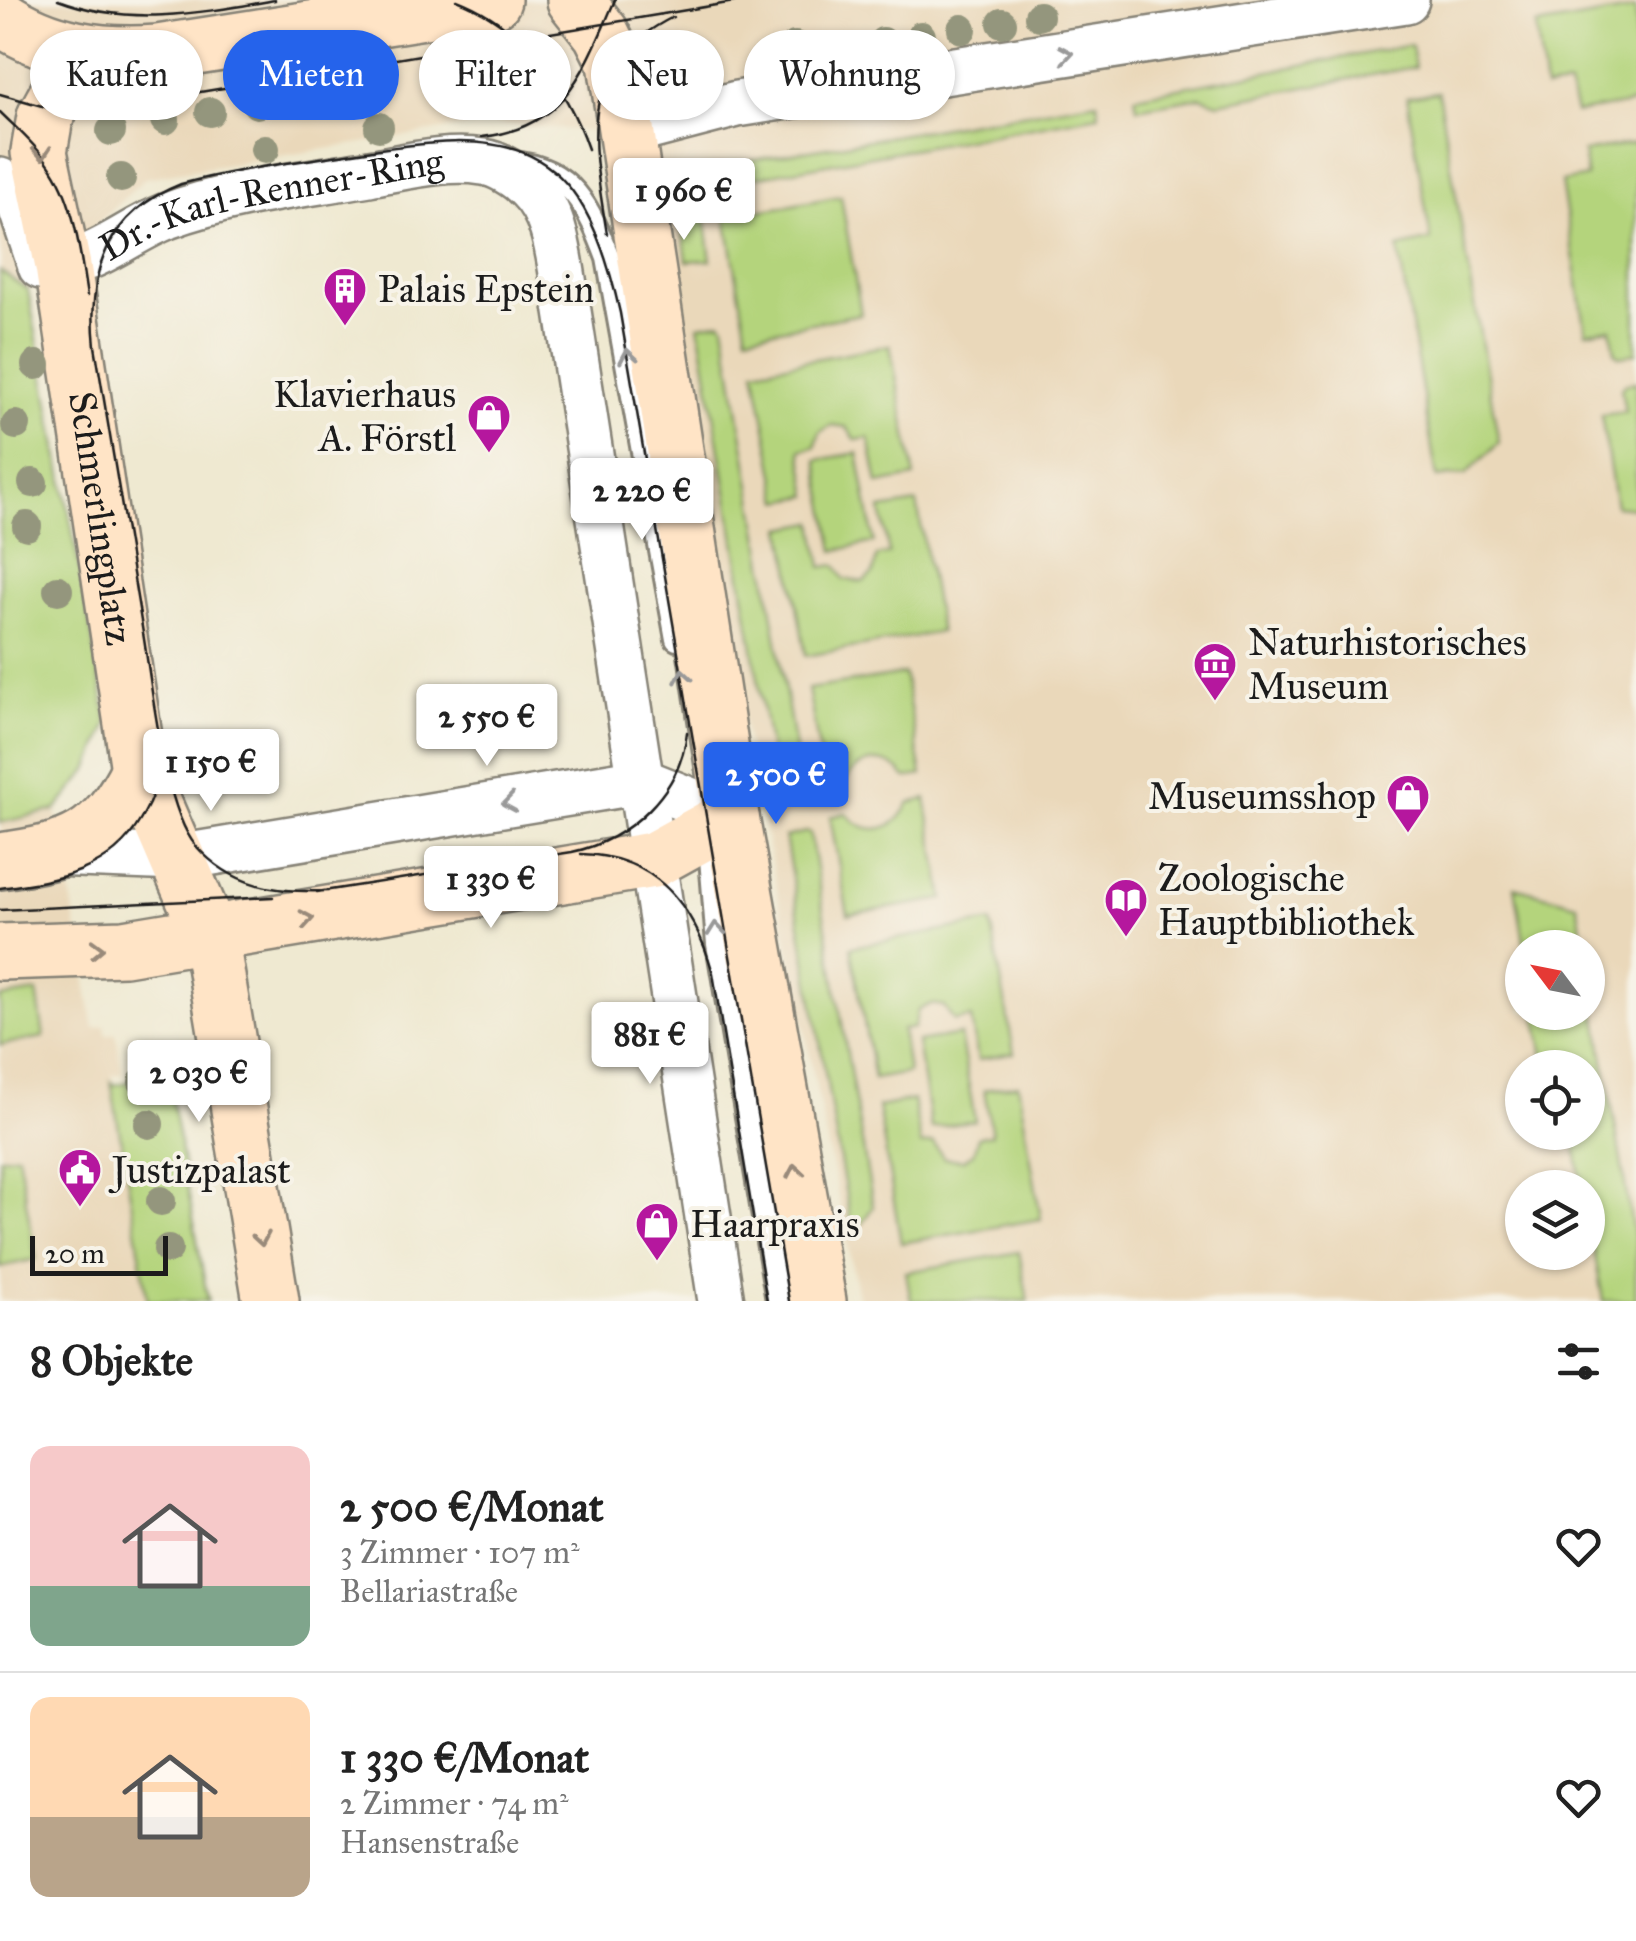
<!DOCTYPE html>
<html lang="de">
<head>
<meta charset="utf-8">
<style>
	body { margin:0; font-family:"IM FELL Great Primer",serif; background:#f2f2f2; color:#222; height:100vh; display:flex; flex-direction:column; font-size:38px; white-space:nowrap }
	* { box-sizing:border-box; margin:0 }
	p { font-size:32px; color:#767676 }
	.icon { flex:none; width:55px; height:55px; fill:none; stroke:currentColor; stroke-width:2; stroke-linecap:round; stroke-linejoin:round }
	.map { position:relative; height:1301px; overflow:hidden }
	.sheet { display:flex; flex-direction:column; background:#fff; flex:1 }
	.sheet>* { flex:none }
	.top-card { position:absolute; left:30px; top:30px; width:1000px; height:90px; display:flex; gap:20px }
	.needle { width:65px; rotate:302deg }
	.tools { position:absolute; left:1505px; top:930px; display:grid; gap:20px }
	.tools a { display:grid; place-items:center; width:100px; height:100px; border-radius:50%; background:#fff; box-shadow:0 2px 8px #0004; font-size:50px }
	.scale { position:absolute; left:30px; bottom:25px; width:138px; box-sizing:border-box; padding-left:10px; border:5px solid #1c1c1c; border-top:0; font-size:28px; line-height:35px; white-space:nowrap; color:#1c1c1c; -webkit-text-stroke:8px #f7f3e8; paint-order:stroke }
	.price { position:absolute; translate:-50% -85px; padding:0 22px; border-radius:10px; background:#fff; color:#222; font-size:32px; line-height:65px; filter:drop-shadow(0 2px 5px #0008) }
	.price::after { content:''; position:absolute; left:50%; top:60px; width:30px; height:22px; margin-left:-15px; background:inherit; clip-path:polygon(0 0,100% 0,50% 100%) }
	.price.active { background:#2563eb; color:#fff }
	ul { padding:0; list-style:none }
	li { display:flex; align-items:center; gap:30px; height:250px; padding:0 30px }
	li+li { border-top:2px solid #e0e0e0 }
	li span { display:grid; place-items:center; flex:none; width:280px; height:200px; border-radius:20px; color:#555 }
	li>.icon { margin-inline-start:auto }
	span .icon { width:120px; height:120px; fill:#fffc; stroke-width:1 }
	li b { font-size:42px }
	h2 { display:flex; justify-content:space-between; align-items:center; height:120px; padding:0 30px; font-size:42px }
	.pill { padding:0 35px; border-radius:45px; background:#fff; box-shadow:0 2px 8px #0004; font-size:35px; line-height:90px }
	.pill.active { background:#2563eb; color:#fff }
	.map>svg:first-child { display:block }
</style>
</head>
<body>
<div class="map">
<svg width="1636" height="1301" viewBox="0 0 1636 1301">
	<rect width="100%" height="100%" fill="#f7f3e8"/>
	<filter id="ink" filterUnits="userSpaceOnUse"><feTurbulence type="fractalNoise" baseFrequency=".01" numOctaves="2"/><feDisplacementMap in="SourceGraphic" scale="20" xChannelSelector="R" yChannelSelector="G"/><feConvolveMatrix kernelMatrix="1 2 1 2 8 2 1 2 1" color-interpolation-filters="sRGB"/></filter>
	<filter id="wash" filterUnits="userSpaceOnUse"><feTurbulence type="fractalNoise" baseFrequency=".0048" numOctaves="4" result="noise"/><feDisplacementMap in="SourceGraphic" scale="40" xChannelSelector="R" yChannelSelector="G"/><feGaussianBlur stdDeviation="2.25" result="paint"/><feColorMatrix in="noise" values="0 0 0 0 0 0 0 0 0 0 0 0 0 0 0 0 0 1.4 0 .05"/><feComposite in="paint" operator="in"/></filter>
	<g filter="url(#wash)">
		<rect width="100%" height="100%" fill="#efe9d1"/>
		<path fill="#ead8ba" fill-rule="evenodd" d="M0 0H1636V1301H859L626 134 486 123 145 178 28 290 108 723 90 768 56 811 92 1017 94 1028 105 1026 106 1035 116 1033 122 1073 112 1075 114 1084 167 1074 206 1301H0ZM1522 948H1588V1012H1522ZM1522 1068H1588V1132H1522ZM1522 1188H1588V1252H1522Z"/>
		<path fill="#b4d47b" stroke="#68784c" stroke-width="2.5" d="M1636 9V103L1576 113 1569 86 1545 89 1536 26Z
			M1411 45 1415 67 1218 103 1201 97 1137 108 1135 96Z
			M1438 92 1499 443 1466 474 1437 478 1398 248 1431 240 1407 97Z
			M1097 101 1099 115 701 187 711 260 687 261 675 173Z
			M1636 143V354L1620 356 1615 352 1611 328 1586 332 1561 182 1587 177 1583 152Z
			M841 196 861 314 747 335 726 217Z
			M0 271 28 290 108 723 90 768 56 810 0 823Z
			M721 321 724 324 800 779 798 785 776 787 699 325Z
			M890 345 915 477 878 484 869 438 856 440 846 427 832 425 820 432 815 447 801 450 809 496 780 501 755 370Z
			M1636 382V508L1616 506 1601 415 1625 412 1621 388 1625 384Z
			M858 453 874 542 834 551 817 460Z
			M917 503 940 632 806 656 783 528 814 522 822 567 836 565 844 579 863 582 873 574 877 556 889 554 881 509Z
			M904 674 922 775 906 778C884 750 855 760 841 788L826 790 808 689Z
			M926 799 944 899 848 915 830 817 846 813C868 838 896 832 909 803Z
			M806 832 810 833 873 1207 853 1236 785 837Z
			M1515 887 1577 904 1585 947H1525Z
			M991 922 1014 1053 978 1060 971 1018 954 1021 944 1006 931 1004 918 1010 914 1028 902 1030 908 1073 874 1079 851 947Z
			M1588 965 1636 1249V1301H1603L1588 1216V1188L1582 1187 1574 1137 1569 1134 1557 1136V1133L1588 1132V1068L1546 1067 1536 1013 1588 1012Z
			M37 992 44 1037 0 1045V998Z
			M960 1035 975 1121 931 1128 917 1042Z
			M167 1074 208 1301H148L111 1082 114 1085Z
			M1018 1084 1041 1219 901 1243 878 1107 913 1100 921 1145 933 1143 944 1158 963 1160 973 1153 978 1137 992 1134 984 1090Z
			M18 1154 36 1259 0 1267V1157Z
			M1019 1252 1028 1301H911L906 1272Z"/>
	</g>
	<g filter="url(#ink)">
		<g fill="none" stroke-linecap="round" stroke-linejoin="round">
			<defs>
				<path id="lane" d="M512 163C572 168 589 208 608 258L677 639
					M709 833 718 944 778 1301"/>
				<g id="street">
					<path d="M626 133 737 104 1406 0"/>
					<path id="s1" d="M0 181 18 198 41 266C94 266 122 234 167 216 232 192 301 185 369 173 405 167 446 156 483 162 498 164 518 176 529 188 553 211 558 248 563 279L721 1301"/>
					<path d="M53 853 177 858 641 781 731 817"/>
				</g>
				<g id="secondary">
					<path d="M575 0 601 33 616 63 731 817 818 1301"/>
					<path d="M0 17C48 50 101 57 158 53L493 0"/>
					<path id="s2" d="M114 56 91 66 57 95 45 117 39 152 63 266 139 770 210 935 271 1301"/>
					<path d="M0 861C74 851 104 840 139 770"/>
					<path d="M0 952 124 948 653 860 731 817"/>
				</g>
			</defs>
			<use href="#lane" stroke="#868276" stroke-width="28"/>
			<use href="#street" stroke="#868276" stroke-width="50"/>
			<use href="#secondary" stroke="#868276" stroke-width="60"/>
			<use href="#lane" stroke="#fff" stroke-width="22"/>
			<use href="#street" stroke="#fff" stroke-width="45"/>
			<use href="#secondary" stroke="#ffe4c6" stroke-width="55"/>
			<path stroke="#1c1c1c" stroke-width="2.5" d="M58 0C130 27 201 13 275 0
				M457 0C522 25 566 85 588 149
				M0 94 49 108 111 107 746 0
				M0 112C16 128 35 144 48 163 75 199 80 253 87 296
				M482 137C567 128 585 68 615 0
				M607 234C592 142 574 67 673 17
				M581 854C656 856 694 905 713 973L767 1301
				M0 888C57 880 110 873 141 819 152 800 159 782 161 760
				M328 891C277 893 232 887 196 846 164 809 152 685 143 633 127 537 111 442 95 346 87 272 107 213 181 184 235 169 292 163 347 154 513 127 580 133 620 313L789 1301
				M317 892 572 852C629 840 681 792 687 732
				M0 910 273 897"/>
		</g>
		<g fill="#94967d">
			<circle cx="1039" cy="16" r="15"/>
			<circle cx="1002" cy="23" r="15"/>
			<circle cx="962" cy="29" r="15"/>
			<circle cx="921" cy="36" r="15"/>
			<circle cx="883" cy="42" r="15"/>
			<circle cx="795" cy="46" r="15"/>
			<circle cx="319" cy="94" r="15"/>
			<circle cx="257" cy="104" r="15"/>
			<circle cx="210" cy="112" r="15"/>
			<circle cx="165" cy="120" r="15"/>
			<circle cx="379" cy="127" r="15"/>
			<circle cx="111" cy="131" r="15"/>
			<circle cx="265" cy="149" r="15"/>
			<circle cx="121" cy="178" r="15"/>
			<circle cx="36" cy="365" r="15"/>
			<circle cx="16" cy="425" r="15"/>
			<circle cx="33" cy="483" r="15"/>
			<circle cx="27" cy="526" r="15"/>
			<circle cx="58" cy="590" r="15"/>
			<circle cx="143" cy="1082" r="15"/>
			<circle cx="149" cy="1124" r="15"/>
			<circle cx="161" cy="1201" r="15"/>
			<circle cx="168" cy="1249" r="15"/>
		</g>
		<defs><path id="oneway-chevron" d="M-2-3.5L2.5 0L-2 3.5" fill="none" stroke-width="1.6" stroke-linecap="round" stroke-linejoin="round" transform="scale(2.5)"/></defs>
		<g stroke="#999">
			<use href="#oneway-chevron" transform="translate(1066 54) rotate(-9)"/>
			<use href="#oneway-chevron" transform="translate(628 356) rotate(-100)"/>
			<use href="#oneway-chevron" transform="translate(683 676) rotate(-100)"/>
			<use href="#oneway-chevron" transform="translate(509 803) rotate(171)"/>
			<use href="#oneway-chevron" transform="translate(716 929) rotate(-96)"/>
		</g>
		<g stroke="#998a7a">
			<use href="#oneway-chevron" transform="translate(42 153) rotate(85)"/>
			<use href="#oneway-chevron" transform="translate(307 919) rotate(-10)"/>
			<use href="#oneway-chevron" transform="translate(97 949) rotate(-2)"/>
			<use href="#oneway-chevron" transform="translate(795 1171) rotate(-100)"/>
			<use href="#oneway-chevron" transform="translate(261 1239) rotate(80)"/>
		</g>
	</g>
	<defs>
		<symbol id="building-pin" viewBox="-11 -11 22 30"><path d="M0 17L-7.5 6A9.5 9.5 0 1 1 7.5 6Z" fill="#b5179e" stroke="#f7f3e8"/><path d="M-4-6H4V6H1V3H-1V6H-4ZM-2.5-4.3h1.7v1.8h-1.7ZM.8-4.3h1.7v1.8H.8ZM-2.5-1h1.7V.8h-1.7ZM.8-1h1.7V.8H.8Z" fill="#fff"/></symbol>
		<symbol id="shop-pin" viewBox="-11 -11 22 30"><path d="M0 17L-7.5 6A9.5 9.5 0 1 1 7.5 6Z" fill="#b5179e" stroke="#f7f3e8"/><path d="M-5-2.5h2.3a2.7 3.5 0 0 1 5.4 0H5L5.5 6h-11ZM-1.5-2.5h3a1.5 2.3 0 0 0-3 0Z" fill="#fff"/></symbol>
		<symbol id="museum-pin" viewBox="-11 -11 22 30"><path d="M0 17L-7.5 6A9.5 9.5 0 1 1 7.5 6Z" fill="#b5179e" stroke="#f7f3e8"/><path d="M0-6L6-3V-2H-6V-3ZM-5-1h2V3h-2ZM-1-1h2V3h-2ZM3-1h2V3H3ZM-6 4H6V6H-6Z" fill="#fff"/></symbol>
		<symbol id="library-pin" viewBox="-11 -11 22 30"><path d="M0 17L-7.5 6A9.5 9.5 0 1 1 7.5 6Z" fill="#b5179e" stroke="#f7f3e8"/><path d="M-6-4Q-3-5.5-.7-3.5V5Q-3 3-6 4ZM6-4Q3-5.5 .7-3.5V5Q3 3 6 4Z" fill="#fff"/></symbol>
		<symbol id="civic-pin" viewBox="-11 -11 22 30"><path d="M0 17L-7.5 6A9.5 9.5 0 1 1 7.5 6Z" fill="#b5179e" stroke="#f7f3e8"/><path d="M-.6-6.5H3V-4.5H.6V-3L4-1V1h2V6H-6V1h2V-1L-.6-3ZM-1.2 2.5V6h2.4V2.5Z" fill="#fff"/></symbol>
	</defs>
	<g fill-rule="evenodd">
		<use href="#building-pin" x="320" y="264" width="50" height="68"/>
		<use href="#shop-pin" x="464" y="391" width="50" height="68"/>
		<use href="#museum-pin" x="1190" y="639" width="50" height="68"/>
		<use href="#shop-pin" x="1383" y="771" width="50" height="68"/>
		<use href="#library-pin" x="1101" y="875" width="50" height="68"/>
		<use href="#civic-pin" x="55" y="1145" width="50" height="68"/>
		<use href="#shop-pin" x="632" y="1199" width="50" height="68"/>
	</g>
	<g text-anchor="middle" stroke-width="8" stroke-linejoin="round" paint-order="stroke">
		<g font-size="38" fill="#1c1c1c" stroke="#f7f3e8">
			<text dy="13" stroke="none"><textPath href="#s1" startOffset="338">Dr.-Karl-Renner-Ring</textPath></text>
			<text dy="13" stroke="none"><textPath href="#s2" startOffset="502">Schmerlingplatz</textPath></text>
		</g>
		<g font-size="38" fill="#1c1c1c" stroke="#f7f3e8" text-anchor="start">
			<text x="378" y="302">Palais Epstein</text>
			<text x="456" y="407" text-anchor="end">Klavierhaus<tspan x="456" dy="44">A. Förstl</tspan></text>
			<text x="1248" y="655">Naturhistorisches<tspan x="1248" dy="44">Museum</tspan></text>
			<text x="1376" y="809" text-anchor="end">Museumsshop</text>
			<text x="1158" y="891">Zoologische<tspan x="1158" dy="44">Hauptbibliothek</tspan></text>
			<text x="112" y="1183">Justizpalast</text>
			<text x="690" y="1237">Haarpraxis</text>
		</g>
	</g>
</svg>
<div class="tools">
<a><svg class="needle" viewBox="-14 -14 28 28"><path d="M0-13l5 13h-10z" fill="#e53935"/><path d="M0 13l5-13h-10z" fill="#767676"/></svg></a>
<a><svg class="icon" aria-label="locate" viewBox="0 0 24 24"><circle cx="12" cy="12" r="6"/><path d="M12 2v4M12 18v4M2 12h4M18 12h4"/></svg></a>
<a><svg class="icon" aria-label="layers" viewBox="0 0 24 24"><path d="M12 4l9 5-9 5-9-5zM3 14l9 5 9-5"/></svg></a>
</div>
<div class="scale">20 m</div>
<b class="price" style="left:684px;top:243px">1 960 €</b>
<b class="price" style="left:642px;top:543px">2 220 €</b>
<b class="price" style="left:487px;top:769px">2 550 €</b>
<b class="price" style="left:211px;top:814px">1 150 €</b>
<b class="price active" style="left:776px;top:827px">2 500 €</b>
<b class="price" style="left:491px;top:931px">1 330 €</b>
<b class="price" style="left:650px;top:1087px">881 €</b>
<b class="price" style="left:199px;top:1125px">2 030 €</b>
<div class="top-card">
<a class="pill">Kaufen</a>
<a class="pill active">Mieten</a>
<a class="pill">Filter</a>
<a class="pill">Neu</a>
<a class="pill">Wohnung</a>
</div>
</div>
<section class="sheet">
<h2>8 Objekte<svg class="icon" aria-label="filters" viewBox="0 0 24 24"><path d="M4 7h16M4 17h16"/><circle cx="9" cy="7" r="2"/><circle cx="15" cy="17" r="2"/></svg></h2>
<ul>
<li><span style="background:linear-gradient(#f6c9c9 70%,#7fa58c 0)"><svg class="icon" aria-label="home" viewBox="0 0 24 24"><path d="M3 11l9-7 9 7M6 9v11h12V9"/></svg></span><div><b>2 500 €/Monat</b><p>3 Zimmer · 107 m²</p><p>Bellariastraße</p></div><svg class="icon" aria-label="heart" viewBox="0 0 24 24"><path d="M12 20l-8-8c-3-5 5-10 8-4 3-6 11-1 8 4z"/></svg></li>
<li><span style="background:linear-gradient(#ffd9b3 60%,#b9a48a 0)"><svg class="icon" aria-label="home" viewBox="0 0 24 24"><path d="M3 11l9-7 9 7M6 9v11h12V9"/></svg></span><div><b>1 330 €/Monat</b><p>2 Zimmer · 74 m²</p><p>Hansenstraße</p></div><svg class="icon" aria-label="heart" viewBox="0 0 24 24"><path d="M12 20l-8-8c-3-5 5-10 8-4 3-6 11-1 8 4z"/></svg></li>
</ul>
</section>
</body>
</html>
